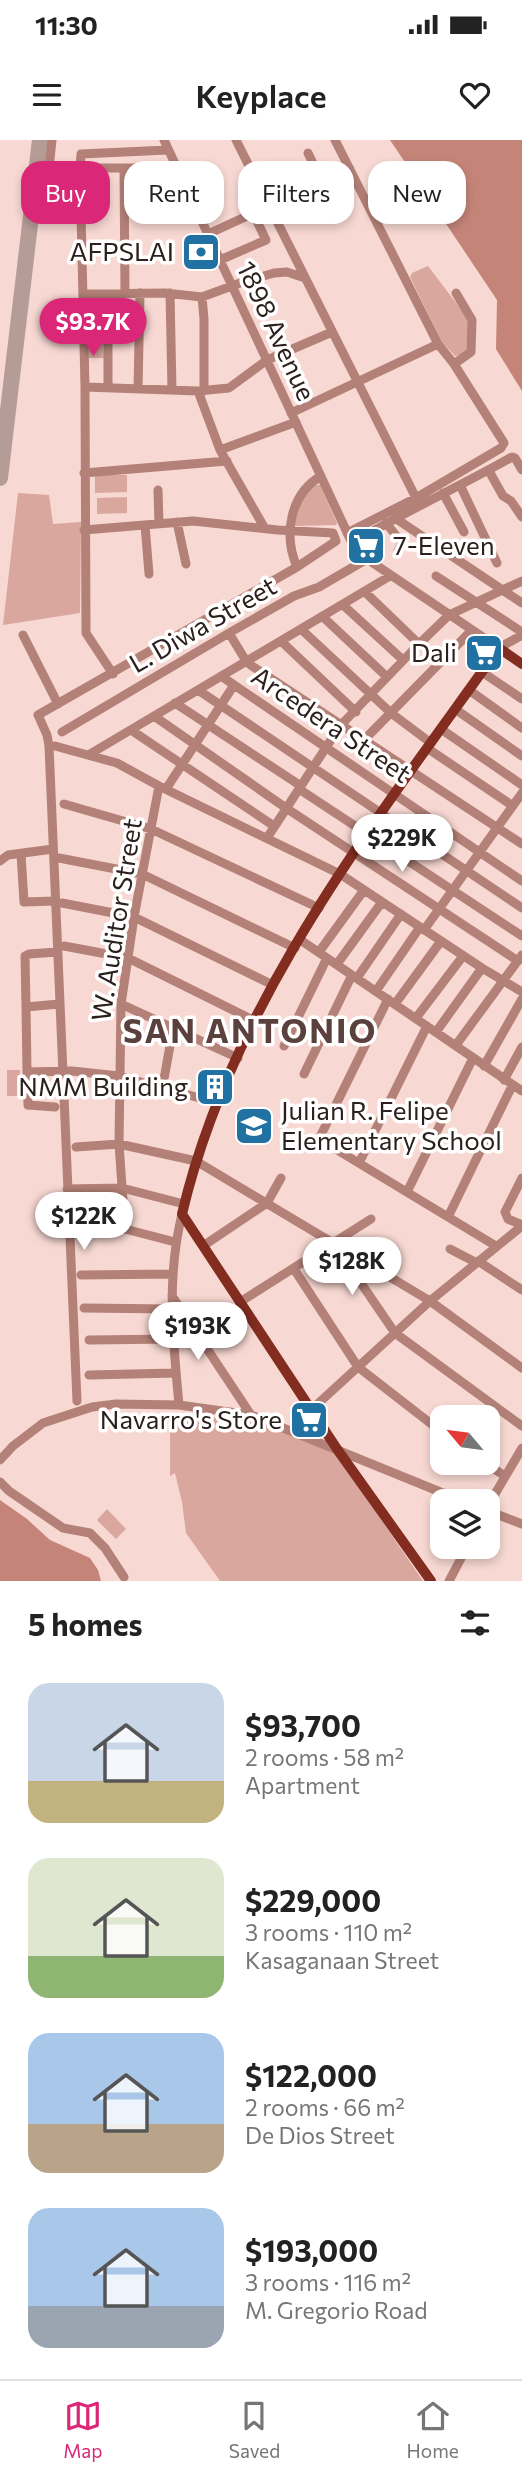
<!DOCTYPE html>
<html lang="en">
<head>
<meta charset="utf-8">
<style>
	body { margin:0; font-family:Commissioner,sans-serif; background:#f6f6f6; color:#222; height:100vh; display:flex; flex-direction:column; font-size:26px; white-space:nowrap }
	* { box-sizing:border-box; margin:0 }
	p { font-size:23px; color:#767676 }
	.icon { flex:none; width:38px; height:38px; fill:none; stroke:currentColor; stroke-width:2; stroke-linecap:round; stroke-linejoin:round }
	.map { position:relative; height:1441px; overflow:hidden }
	.panel { display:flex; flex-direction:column; background:#fff; flex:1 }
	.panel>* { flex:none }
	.top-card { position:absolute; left:21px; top:21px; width:481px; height:63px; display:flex; gap:14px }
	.needle { width:46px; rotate:299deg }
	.fabs { position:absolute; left:430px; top:1265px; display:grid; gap:14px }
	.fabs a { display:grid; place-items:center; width:70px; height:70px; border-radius:14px; background:#fff; box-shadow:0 4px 10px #0003; font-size:35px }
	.price { position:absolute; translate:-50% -60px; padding:0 16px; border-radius:24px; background:#fff; color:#222; font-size:23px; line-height:46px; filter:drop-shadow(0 2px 4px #0008) }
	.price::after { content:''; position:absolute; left:50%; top:42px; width:21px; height:16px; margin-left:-10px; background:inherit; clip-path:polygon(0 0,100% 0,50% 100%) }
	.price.current { background:#db2777; color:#fff }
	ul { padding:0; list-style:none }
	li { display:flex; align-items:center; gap:21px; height:175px; padding:0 28px }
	li span { display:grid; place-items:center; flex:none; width:196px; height:140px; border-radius:21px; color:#555 }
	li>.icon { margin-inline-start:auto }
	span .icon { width:84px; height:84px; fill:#fffc; stroke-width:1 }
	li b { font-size:30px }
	h2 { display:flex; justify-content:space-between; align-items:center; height:84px; padding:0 28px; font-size:30px }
	.tag { padding:0 24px; border-radius:21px; background:#fff; box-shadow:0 4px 10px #0003; font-size:24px; line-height:63px }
	.tag.current { background:#db2777; color:#fff }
	.status { display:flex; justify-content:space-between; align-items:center; height:49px; padding:0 35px; background:#fff; direction:ltr }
	.status svg { height:19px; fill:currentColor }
	header { display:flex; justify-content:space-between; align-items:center; height:91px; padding:0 28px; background:#fff; font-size:32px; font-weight:600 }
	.tab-bar { display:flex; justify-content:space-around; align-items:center; height:98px; border-top:2px solid #e0e0e0; background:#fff; font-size:19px; color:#767676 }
	.tab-bar a { display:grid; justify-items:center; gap:4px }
	.tab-bar .current { color:#db2777 }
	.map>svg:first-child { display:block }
</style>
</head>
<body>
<div class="status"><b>11:30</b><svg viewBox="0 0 49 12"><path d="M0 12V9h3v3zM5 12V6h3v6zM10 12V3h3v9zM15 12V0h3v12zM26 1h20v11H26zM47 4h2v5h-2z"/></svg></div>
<header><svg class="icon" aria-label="menu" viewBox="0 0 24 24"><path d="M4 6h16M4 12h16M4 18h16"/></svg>Keyplace<svg class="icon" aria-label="heart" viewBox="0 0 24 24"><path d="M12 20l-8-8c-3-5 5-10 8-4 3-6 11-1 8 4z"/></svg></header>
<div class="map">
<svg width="522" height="1441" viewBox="0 0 522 1441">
	<rect width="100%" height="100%" fill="#f8d8d2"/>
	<path fill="#d9a79e" d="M428 126 466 176 469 185 467 210 461 215 455 216 442 202 410 137 412 133Z
		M88 192H103L104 218H89Z
		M95 335H127V352L95 353Z
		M314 345H320L337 383 336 385 295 386C295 369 303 357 314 345Z
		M18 353 49 355 53 384 81 382 80 473 3 485Z
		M127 357V373L97 374V358Z
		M7 930H20V956H7Z
		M170 1274 254 1280 334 1311 423 1441H220L186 1393 182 1362 175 1333 170 1336Z
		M107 1369 126 1389 116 1399 97 1380Z"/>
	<path fill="#c58478" d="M390 0H522V251L496 209 497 160Z
		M0 1360 27 1379 50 1400 90 1418 98 1430 101 1441H0Z"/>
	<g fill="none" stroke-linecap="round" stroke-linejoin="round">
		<path stroke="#b59c97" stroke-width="16" d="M0 338 40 0"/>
		<path stroke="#b38177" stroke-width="9" d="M164 0 352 403 373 423 499 508 522 495
			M236 0 416 358
			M335 0 438 204 454 224 504 303 501 308 416 358 347 393
			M308 13 322 42
			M80 28H177
			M124 28 125 153
			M45 66 52 0
			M208 94 350 29
			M220 120 266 100 253 73
			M170 153 172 250
			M83 154 165 153 202 157 240 143 274 133 287 132 302 137
			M202 157 204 179V251
			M84 182 101 184 108 196V248
			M454 224 471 212 472 180 456 153
			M85 247 198 251 229 248 267 220 332 192
			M138 249 140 153
			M198 251 220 310 264 387
			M291 273 438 204
			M220 310 296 282
			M489 331 503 356 511 361 522 377
			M84 333 227 321
			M460 345 497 423
			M158 350 159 384
			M443 353 464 392
			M395 378 522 463
			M177 382 186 424
			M386 383 402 403 398 411
			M145 385 149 434
			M352 403C404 372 459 347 512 317L515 318 522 330
			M297 427C283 395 290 354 321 336
			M436 436 522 492
			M365 452 419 504
			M343 465 403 520
			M323 477 387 537
			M302 490 391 573 431 603
			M229 493 246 521 252 526 522 704
			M23 495 58 564
			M282 502 356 572
			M482 532 522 559
			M113 534 86 493 85 247 80 28 81 14 168 10
			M221 536 522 741
			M198 550 522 768
			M469 550 522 588
			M175 563 301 646
			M455 569 522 616
			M154 576 286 668 518 821
			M441 589 522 645
			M131 590 274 686
			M62 592 229 493 294 456 319 447 367 419
			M363 601 472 490
			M55 606 117 623 159 646 340 734 482 828 522 852
			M427 608 513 666
			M90 614 390 436
			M166 649 234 545
			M299 649 522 796
			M64 664 151 689 319 768
			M267 698 340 586 419 504 449 475 522 441
			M21 714 24 762 55 761
			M59 718 142 734 295 808
			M0 721 8 715 53 709
			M62 763 134 777 273 845
			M424 790 522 653
			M299 799 522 951
			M64 806 128 818 255 881
			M57 812 29 814 25 816 26 867 59 864
			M319 812 364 750
			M337 824 382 762
			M357 838 401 774
			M376 851 420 787
			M388 859 319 999 496 1106
			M121 864 238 918
			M395 864 441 801
			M26 867 27 932 72 931 119 936 218 963
			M416 878 463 816
			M436 892 482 828
			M456 905 522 815
			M284 906 327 818
			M484 926 522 859
			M27 932 28 965 55 967
			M304 934 352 835
			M504 940 522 907
			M162 950 173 889
			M76 1007 119 1004 196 1021 430 1161 522 1228
			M359 1023 427 886
			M522 1038 505 1072 508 1079 522 1085
			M67 1049 122 1048 184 1064
			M407 1052 473 918
			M448 1077 512 946
			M125 1089 119 1004 121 864 134 777 159 646
			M80 1092 125 1089 175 1102
			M335 1105 395 1193 522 1286
			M203 1106 267 1063 281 1038
			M450 1109 477 1123
			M478 1121 522 1150
			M294 1129 358 1227 443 1293
			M81 1135 171 1134
			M172 1156 251 1275
			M240 1162 371 1079
			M84 1168 171 1169
			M89 1200 173 1199
			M89 1235 176 1233
			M77 1261 49 606 47 595 38 575 297 427 336 401 333 393 278 390 193 381 84 390
			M179 1265C173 1199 166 1140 182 1074
			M311 1270 430 1161 522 1086
			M0 1320 13 1306 43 1283 92 1267 116 1264 179 1265 251 1275 465 1362
			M485 1323 505 1336
			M0 1342 9 1351 63 1388 90 1393 105 1408 124 1437
			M488 1366 522 1308
			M488 1371 522 1384
			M449 1441 467 1407"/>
		<path stroke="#832c20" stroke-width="10" d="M431 1441 337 1309 182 1074C232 861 374 683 499 508L522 524"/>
	</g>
	<defs>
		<symbol id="bank-square" viewBox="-11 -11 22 22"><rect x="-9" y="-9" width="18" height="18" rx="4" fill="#2172a3" stroke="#fff"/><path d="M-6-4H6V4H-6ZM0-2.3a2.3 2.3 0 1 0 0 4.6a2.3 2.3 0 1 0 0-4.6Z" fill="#fff"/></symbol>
		<symbol id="supermarket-square" viewBox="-11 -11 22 22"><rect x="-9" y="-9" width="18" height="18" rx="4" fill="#2172a3" stroke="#fff"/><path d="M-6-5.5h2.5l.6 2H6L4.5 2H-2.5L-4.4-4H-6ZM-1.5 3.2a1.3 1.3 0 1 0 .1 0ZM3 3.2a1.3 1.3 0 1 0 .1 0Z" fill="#fff"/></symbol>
		<symbol id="building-square" viewBox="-11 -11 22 22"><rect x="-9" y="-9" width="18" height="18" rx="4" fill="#2172a3" stroke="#fff"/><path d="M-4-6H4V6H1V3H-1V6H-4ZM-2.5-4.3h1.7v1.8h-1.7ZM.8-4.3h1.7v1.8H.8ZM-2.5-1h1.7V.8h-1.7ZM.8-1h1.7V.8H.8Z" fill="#fff"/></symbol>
		<symbol id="school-square" viewBox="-11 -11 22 22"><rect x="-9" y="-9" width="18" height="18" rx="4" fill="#2172a3" stroke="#fff"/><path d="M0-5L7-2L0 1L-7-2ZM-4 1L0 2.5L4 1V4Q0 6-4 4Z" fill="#fff"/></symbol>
	</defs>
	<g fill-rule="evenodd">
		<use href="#bank-square" x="179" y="90" width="44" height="44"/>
		<use href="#supermarket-square" x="344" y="384" width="44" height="44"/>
		<use href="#supermarket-square" x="462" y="491" width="44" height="44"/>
		<use href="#building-square" x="193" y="925" width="44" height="44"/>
		<use href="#school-square" x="232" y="964" width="44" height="44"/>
		<use href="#supermarket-square" x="287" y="1258" width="44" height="44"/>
	</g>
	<g text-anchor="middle" stroke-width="7" stroke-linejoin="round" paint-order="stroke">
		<g font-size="26" fill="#2c201e" stroke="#fff" text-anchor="end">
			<text x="174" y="121">AFPSLAI</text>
			<text x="393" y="415" text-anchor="start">7-Eleven</text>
			<text x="457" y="522">Dali</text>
			<text x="188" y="956">NMM Building</text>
			<text x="281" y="980" text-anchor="start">Julian R. Felipe<tspan x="281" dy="30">Elementary School</tspan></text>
			<text x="282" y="1289">Navarro's Store</text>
		</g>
		<g font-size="26" fill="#2c201e" stroke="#fff">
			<text transform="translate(276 191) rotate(65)" y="9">1898 Avenue</text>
			<text transform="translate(203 485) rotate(-30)" y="9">L. Diwa Street</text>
			<text transform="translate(331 585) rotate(34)" y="9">Arcedera Street</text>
			<text transform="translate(117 780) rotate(-81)" y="9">W. Auditor Street</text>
		</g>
		<g font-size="33" font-weight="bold" letter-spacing="2" fill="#5a413d" stroke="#fff">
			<text x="250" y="903">SAN ANTONIO</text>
		</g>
	</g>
</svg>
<div class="fabs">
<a><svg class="needle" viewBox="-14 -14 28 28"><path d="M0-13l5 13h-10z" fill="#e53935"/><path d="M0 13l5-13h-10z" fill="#767676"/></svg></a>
<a><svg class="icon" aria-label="layers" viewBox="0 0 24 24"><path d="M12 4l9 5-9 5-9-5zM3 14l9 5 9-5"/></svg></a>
</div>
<b class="price current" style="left:93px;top:218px">$93.7K</b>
<b class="price" style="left:402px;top:734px">$229K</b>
<b class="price" style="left:84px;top:1112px">$122K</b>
<b class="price" style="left:352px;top:1157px">$128K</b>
<b class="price" style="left:198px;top:1222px">$193K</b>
<div class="top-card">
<a class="tag current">Buy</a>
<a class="tag">Rent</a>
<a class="tag">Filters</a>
<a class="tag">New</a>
</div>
</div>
<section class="panel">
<h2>5 homes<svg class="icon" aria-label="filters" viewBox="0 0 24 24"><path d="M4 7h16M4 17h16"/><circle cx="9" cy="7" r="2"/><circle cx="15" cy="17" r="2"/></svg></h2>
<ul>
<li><span style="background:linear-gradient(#c9d6e8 70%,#c2b280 0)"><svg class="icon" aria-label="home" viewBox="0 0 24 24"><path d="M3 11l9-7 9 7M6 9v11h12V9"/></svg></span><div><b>$93,700</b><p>2 rooms · 58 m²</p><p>Apartment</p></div></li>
<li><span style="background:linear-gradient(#dfe7d0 70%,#8fb573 0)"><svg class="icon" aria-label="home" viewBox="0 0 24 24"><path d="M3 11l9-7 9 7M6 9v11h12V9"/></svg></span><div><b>$229,000</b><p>3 rooms · 110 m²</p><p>Kasaganaan Street</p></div></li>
<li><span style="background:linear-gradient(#a9c7e8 65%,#b9a48a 0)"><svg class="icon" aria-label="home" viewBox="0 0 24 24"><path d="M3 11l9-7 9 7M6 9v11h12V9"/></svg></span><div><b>$122,000</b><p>2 rooms · 66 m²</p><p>De Dios Street</p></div></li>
<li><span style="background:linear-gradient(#a9c7e8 70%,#9aa5b1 0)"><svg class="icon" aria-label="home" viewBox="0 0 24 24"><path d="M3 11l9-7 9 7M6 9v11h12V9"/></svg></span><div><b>$193,000</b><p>3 rooms · 116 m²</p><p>M. Gregorio Road</p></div></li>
</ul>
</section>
<nav class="tab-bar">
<a class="current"><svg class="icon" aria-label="map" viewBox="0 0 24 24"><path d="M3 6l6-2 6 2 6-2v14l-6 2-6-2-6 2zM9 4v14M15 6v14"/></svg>Map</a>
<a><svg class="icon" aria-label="saved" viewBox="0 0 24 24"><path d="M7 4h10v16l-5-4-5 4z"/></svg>Saved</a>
<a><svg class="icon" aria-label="home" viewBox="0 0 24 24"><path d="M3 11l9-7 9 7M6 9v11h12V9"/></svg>Home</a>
</nav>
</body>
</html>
